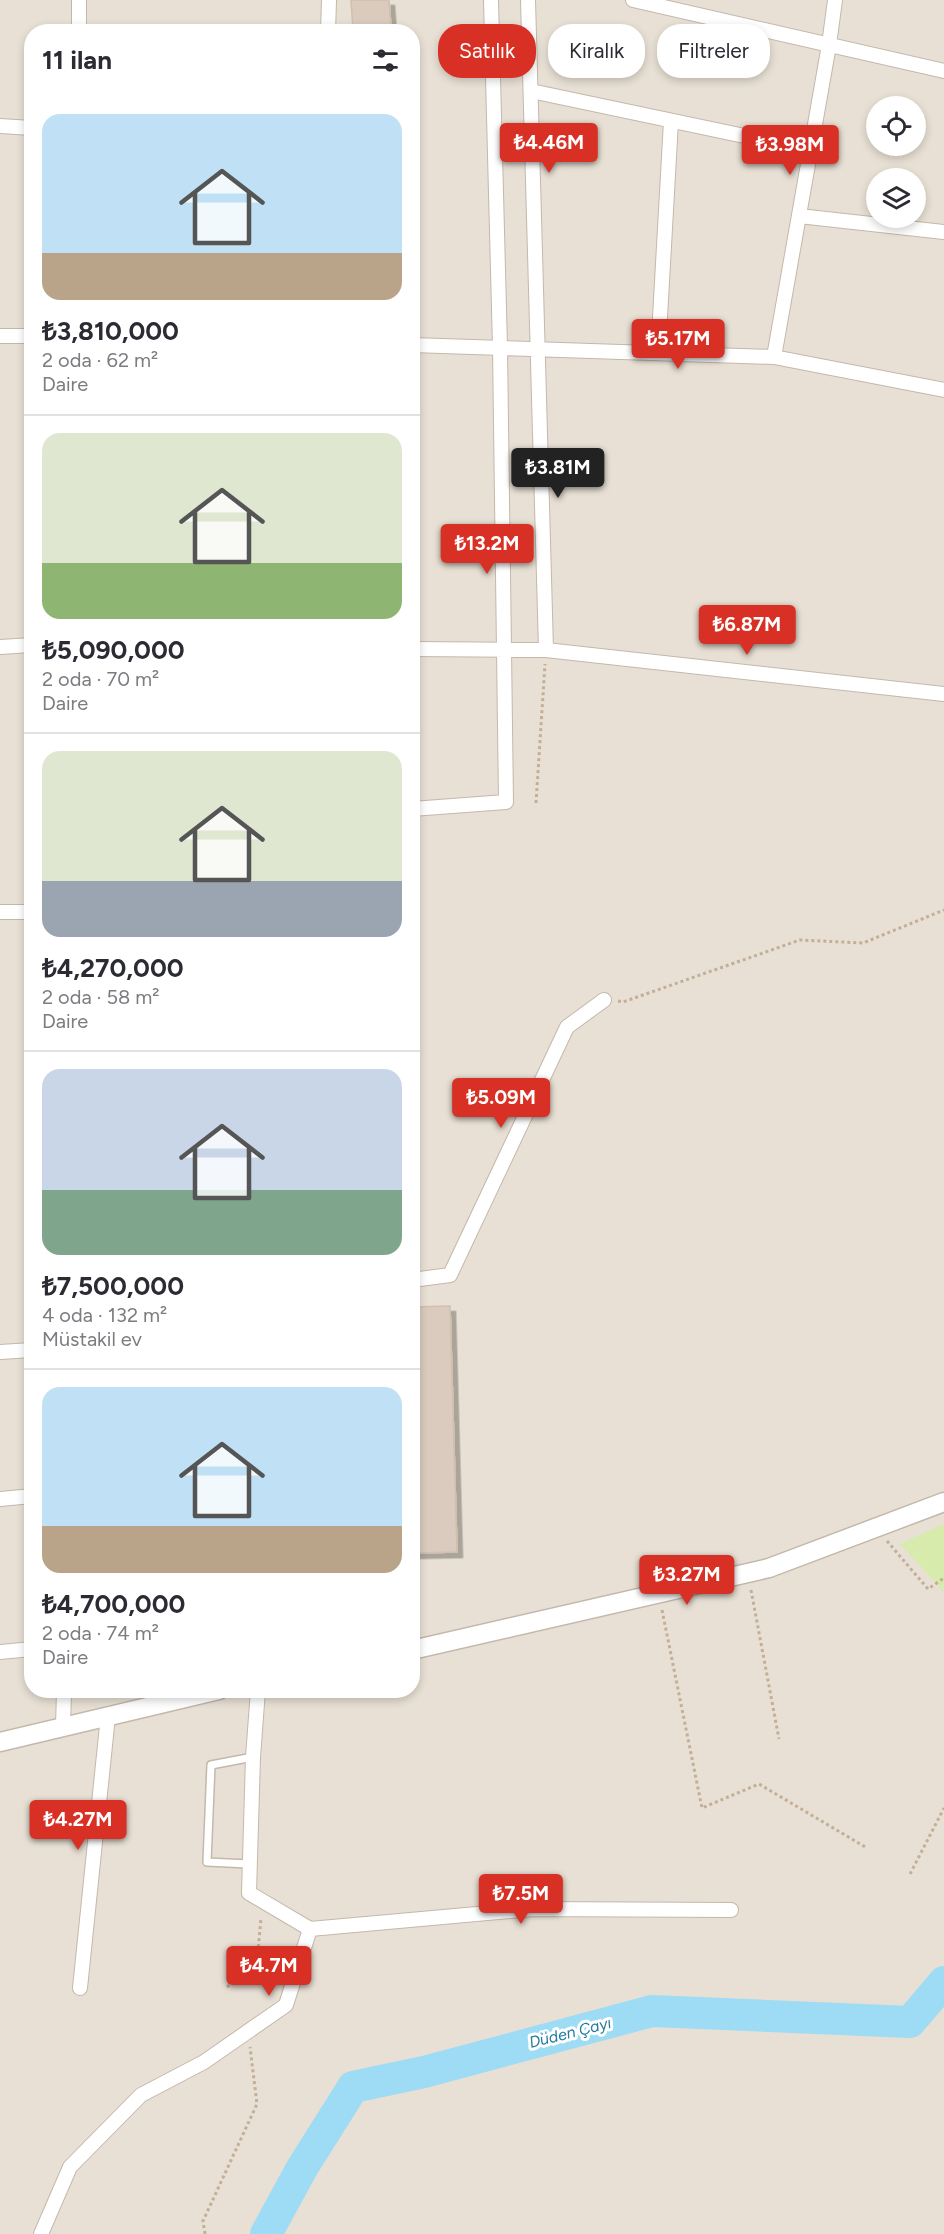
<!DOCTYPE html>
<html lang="tr">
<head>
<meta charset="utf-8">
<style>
	body { margin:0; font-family:Figtree,sans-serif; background:#f2f2f3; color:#2b2b33; height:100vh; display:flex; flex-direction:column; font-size:22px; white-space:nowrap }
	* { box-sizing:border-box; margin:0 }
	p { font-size:20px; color:#7c7c81 }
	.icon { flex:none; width:33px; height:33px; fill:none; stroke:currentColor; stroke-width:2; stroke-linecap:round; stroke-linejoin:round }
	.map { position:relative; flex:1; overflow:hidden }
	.drawer { position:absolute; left:24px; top:24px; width:396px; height:1674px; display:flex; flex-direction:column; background:#fff; border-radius:24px; box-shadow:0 3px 9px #0003 }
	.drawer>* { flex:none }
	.top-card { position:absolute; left:438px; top:24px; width:416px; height:54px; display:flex; gap:12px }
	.controls { position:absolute; left:866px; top:96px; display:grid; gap:12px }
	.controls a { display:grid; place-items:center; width:60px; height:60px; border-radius:50%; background:#fff; box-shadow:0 3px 9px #0003; font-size:30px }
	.price { position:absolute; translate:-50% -51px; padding:0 14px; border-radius:6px; background:#d93025; color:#fff; font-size:20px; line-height:39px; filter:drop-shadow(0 2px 3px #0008) }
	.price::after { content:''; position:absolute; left:50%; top:36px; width:18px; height:14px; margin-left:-9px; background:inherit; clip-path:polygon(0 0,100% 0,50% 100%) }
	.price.current { background:#222; color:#fff }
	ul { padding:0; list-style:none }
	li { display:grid; align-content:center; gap:12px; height:318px; padding:0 18px }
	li+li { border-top:2px solid #e1e1e2 }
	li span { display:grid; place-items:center; height:186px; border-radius:18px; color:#555 }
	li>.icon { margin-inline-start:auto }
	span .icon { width:108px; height:108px; fill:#fffc; stroke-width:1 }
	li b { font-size:26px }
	h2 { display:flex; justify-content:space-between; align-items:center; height:72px; padding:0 18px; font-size:26px }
	.tag { padding:0 21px; border-radius:24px; background:#fff; box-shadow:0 3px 9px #0003; font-size:21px; line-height:54px }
	.tag.current { background:#d93025; color:#fff }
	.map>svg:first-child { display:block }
</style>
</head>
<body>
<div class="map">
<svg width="944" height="2234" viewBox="0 0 944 2234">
	<defs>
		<filter id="shadow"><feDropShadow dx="5.5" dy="5.5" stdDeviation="0" flood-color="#0004"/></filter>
	</defs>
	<rect width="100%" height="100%" fill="#f4eee6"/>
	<path fill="#e8e0d4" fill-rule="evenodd" d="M0 0H944V2234H0ZM32 32H412V1690H32ZM876 106H915V146H876ZM876 178H915V218H876Z"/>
	<path fill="#d6ebac" d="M944 1524V1592L900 1544Z"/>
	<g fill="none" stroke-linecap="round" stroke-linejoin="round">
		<path stroke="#9edbf5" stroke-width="32" d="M266 2234 302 2168 353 2087 424 2072 652 2011 910 2022 944 1982"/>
	</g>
	<path fill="#dacbbe" stroke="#d2c0ad" stroke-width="1.5" filter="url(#shadow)" d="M351 0H389L391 27 353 31Z
		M450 1306 457 1552 412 1553V1307Z"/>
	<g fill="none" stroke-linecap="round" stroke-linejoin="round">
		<defs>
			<path id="service" d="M249 1864 207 1862 211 1765 253 1757"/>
			<path id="minor" d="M79 0V32
				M528 0 546 650
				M633 0 944 71
				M328 32 329 0
				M531 91 811 150
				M0 126 32 128
				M799 216 944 232
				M0 336H32
				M412 345 774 357 944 390
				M658 353 671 121
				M774 357 829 45 835 0
				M0 647 32 645
				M412 649 546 650 944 694
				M412 809 506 802 500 347 491 0
				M0 912H32
				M412 1280 450 1275 567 1027 604 1000
				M0 1352 32 1350
				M0 1499 32 1496
				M0 1652 32 1649
				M63 1727 64 1690
				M310 1929 533 1909 731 1910
				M80 1988 108 1716
				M41 2234 70 2167 141 2095 204 2062 286 2005 310 1929 249 1893 253 1757 258 1690"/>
			<path id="tertiary" d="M412 1650 769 1568 944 1502
				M0 1742 219 1690"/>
		</defs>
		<use href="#service" stroke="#c3b8ab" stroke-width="10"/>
		<use href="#minor" stroke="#c3b8ab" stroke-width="16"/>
		<use href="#tertiary" stroke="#c3b8ab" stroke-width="21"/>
		<path stroke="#c3af98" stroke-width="3" stroke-dasharray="3 3" stroke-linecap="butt" d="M536 803 545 664
			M618 1001 623 1002 800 940 863 943 944 910
			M887 1541 928 1589 944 1578
			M751 1590 779 1739
			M662 1610 702 1808 759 1784 867 1848
			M910 1874 944 1808
			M227 1987 257 1962 261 1918
			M205 2234 203 2221 257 2104 250 2047"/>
		<use href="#service" stroke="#fff" stroke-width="7"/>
		<use href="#minor" stroke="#fff" stroke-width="14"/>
		<use href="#tertiary" stroke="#fff" stroke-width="18"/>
	</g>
	<g text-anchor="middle" stroke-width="6" stroke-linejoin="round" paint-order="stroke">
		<g font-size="16" font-style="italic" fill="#237aa2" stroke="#fff">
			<text transform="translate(570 2032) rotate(-14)" y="6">Düden Çayı</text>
		</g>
	</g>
</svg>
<div class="controls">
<a><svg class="icon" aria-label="locate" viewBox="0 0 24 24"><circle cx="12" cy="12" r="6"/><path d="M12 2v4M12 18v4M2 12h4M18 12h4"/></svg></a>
<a><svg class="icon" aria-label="layers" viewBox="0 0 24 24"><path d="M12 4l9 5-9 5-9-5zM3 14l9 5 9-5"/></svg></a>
</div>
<b class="price" style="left:549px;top:174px">₺4.46M</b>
<b class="price" style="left:790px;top:176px">₺3.98M</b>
<b class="price" style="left:678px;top:370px">₺5.17M</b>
<b class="price current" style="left:558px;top:499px">₺3.81M</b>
<b class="price" style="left:487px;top:575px">₺13.2M</b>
<b class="price" style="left:747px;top:656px">₺6.87M</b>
<b class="price" style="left:501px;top:1129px">₺5.09M</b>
<b class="price" style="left:687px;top:1606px">₺3.27M</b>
<b class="price" style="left:78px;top:1851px">₺4.27M</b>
<b class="price" style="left:521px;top:1925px">₺7.5M</b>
<b class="price" style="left:269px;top:1997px">₺4.7M</b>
<div class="top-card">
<a class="tag current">Satılık</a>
<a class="tag">Kiralık</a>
<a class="tag">Filtreler</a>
</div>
<section class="drawer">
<h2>11 ilan<svg class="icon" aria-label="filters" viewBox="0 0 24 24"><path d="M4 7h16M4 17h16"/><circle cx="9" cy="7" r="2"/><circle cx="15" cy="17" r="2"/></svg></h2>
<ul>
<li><span style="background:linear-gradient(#bfe0f5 75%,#b9a48a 0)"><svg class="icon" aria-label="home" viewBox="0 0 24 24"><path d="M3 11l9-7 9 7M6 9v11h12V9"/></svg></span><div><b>₺3,810,000</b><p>2 oda · 62 m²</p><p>Daire</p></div></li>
<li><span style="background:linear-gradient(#dfe7d0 70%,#8fb573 0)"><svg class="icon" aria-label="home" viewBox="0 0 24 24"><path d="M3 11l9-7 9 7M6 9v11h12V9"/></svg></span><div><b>₺5,090,000</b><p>2 oda · 70 m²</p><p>Daire</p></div></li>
<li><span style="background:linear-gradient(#dfe7d0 70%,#9aa5b1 0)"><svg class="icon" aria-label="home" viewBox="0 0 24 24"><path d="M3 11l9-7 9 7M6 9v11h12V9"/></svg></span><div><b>₺4,270,000</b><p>2 oda · 58 m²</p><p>Daire</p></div></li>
<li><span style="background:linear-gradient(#c9d6e8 65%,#7fa58c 0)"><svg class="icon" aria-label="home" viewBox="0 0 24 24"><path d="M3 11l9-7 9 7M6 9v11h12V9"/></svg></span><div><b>₺7,500,000</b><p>4 oda · 132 m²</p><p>Müstakil ev</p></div></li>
<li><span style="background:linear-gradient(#bfe0f5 75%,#b9a48a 0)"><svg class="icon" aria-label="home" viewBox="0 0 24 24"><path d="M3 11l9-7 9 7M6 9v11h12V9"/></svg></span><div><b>₺4,700,000</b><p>2 oda · 74 m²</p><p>Daire</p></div></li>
</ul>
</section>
</div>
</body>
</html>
